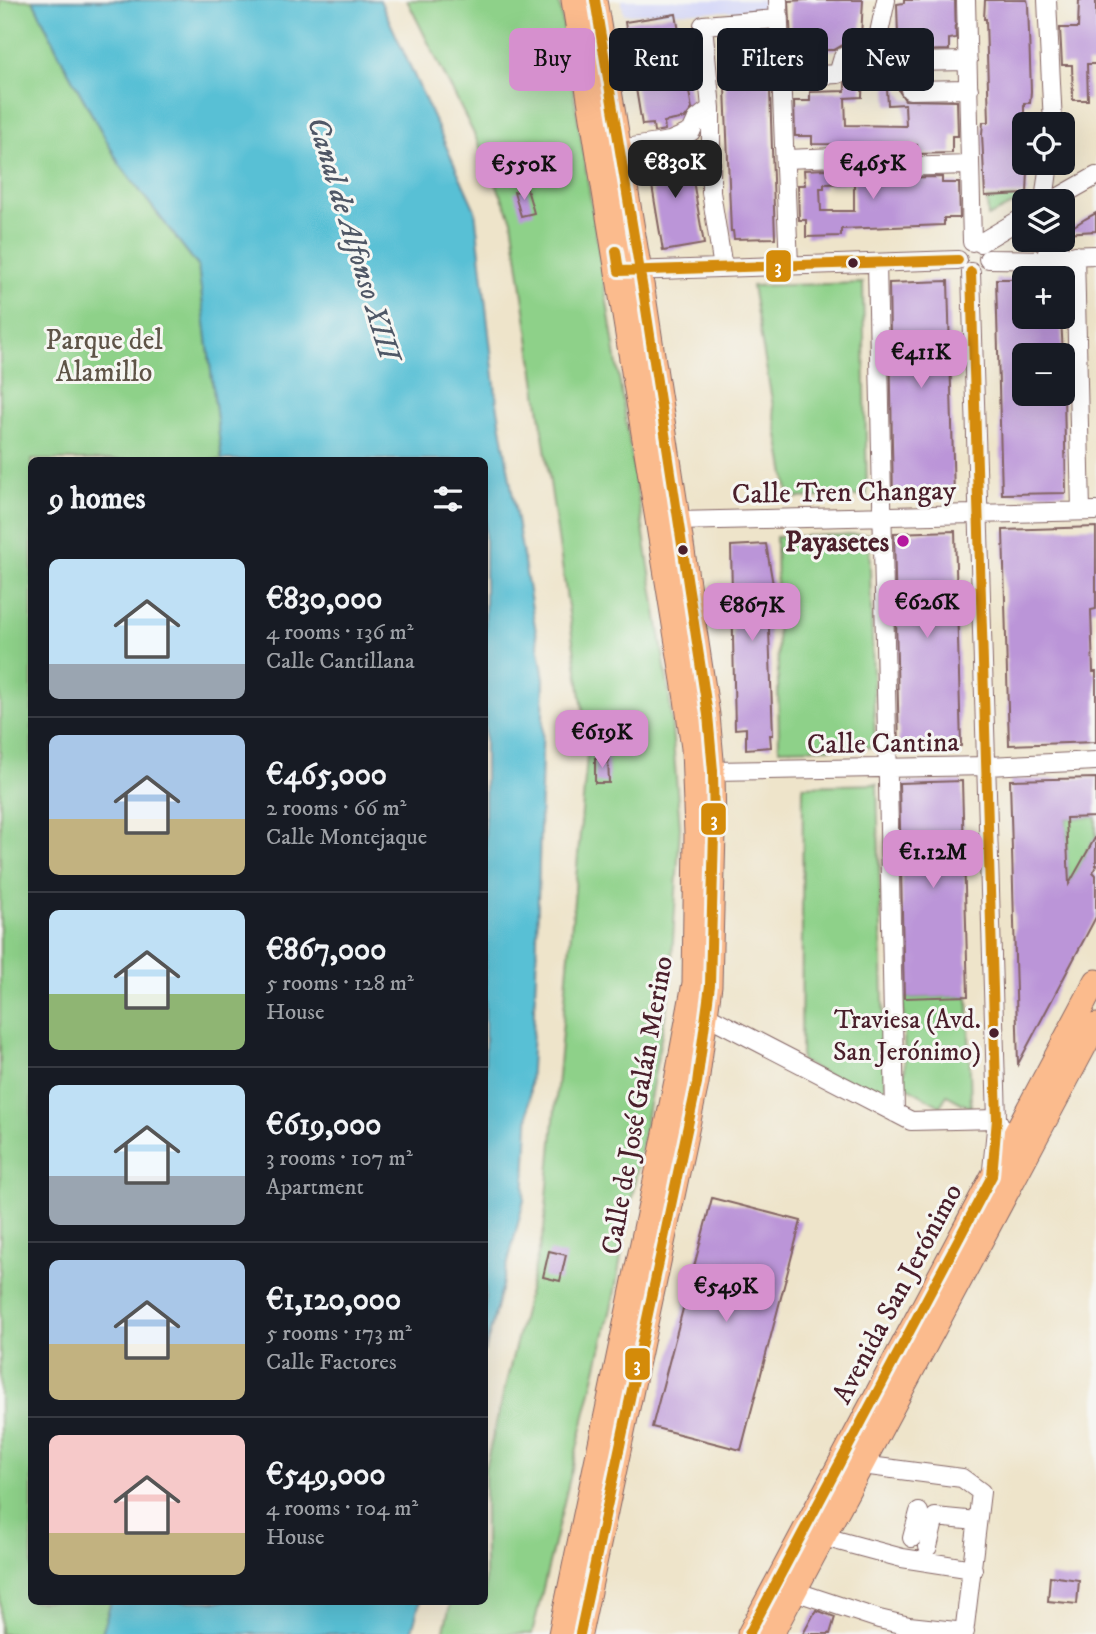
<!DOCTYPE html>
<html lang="en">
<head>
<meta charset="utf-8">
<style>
	body { margin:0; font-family:"IM FELL DW Pica",serif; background:#242831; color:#f1f3f6; height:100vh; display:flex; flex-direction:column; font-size:26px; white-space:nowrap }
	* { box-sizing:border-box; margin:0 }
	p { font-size:23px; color:#9ea1a6 }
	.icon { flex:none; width:38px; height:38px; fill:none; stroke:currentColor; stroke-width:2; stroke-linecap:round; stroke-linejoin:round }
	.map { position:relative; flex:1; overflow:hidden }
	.side { position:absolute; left:28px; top:457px; width:460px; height:1148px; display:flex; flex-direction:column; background:#171b24; border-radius:10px; box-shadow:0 7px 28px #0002 }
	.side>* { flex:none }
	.banner { position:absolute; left:509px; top:28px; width:481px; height:63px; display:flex; gap:14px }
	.fabs { position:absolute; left:1012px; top:112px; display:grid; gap:14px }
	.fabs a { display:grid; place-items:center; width:63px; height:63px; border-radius:10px; background:#171b24; box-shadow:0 7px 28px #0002; font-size:35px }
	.price { position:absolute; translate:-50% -60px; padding:0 16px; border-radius:14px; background:#d690ce; color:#111; font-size:23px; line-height:46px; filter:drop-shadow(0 2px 4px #0008) }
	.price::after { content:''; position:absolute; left:50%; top:42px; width:21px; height:16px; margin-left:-10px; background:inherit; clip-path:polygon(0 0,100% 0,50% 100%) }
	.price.current { background:#222; color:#fff }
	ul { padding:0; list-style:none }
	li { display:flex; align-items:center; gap:21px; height:175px; padding:0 21px }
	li+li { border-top:2px solid #363941 }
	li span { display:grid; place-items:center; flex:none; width:196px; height:140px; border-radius:10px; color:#555 }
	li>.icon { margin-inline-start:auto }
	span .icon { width:84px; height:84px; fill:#fffc; stroke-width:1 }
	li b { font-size:30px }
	h2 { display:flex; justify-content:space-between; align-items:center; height:84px; padding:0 21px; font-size:30px }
	.tag { padding:0 24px; border-radius:10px; background:#171b24; box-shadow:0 7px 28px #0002; font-size:24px; line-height:63px }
	.tag.current { background:#d690ce; color:#111 }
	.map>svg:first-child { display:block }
</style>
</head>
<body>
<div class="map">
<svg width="1096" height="1634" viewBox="0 0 1096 1634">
	<rect width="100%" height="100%" fill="#f6f6f2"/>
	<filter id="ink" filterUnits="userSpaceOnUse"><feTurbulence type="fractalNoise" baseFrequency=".0143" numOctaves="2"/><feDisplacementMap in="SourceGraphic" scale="14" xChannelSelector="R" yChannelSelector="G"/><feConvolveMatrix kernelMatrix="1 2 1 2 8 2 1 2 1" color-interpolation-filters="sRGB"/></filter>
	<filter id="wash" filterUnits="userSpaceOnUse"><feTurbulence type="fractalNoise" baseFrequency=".00686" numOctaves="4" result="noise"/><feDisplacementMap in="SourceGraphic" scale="28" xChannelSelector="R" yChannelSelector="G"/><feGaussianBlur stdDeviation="1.57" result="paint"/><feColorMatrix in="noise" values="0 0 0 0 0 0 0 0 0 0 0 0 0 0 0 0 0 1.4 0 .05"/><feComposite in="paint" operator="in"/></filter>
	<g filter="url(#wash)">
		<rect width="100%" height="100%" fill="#eee4ca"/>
		<path fill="#d6d8f8" d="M621 0H765V10L624 14Z"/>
		<path fill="#8ed189" stroke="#6c785a" stroke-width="2" d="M0 0H33L63 62 120 165 198 266 222 460H32V1601H111L102 1634H0Z
			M407 0H559L669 692 680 827 670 989 614 1296 532 1634H443L451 1601H485V1468L544 1230 588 745 512 220 474 134Z
			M1028 197 988 217 987 199Z
			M863 283 867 496 789 498 752 286Z
			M869 534 875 747 779 749 776 537Z
			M877 784 886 1107 801 1061 803 786Z
			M1096 817V836L1068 887 1066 818Z
			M968 996 971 1108 947 1095 940 1106 900 1083 905 1071 903 998Z"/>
		<path fill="#58c0d5" stroke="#517080" stroke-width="2" d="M33 0H380L475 210 497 403 544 679 536 975 524 1200 485 1352V460H222L198 266 120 165 63 62Z
			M111 1601H420L411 1634H102Z"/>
		<g id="blocks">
			<path fill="#bb95d8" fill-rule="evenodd" d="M805 0H863L861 37 853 39 834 50H803V64L792 65 789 1Z
				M904 0H955L956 38 949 39V50L915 51 898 37 897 4 904 3Z
				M985 0H1027L1028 4 1031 91 1030 103H1024V163L1028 170 1027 194 985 196 982 134 983 122H989L986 19H984Z
				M1079 0H1096V64H1087L1088 100H1073L1072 65H1062L1060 28H1078Z
				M676 14 692 109 685 118 664 122 665 130 654 132 653 124 642 125 625 22Z
				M768 31 775 238 734 239 733 231H731L723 40 724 35Z
				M876 58 891 59 899 67V91L905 100 957 101 958 136H952V153L917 154V145L812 144V136H795L794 101H810V92L845 91V83L853 65 861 60ZM886 72 888 105 905 104 906 126 846 125 845 98 862 97 863 73Z
				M687 146 704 244 663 251 647 156 672 152Z
				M873 167 874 178 942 177V183H959L960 218H944V225L841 229V236L806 237V220H799L798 185H805L804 170ZM854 183V211H821L820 188H824V184Z
				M527 189 534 213 521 216 514 192Z
				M1096 213V231L1063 233 1085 219Z
				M996 279H1024V317H1061L1063 355H1024V394H1064L1066 493 1002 494Z
				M948 281 954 496 893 498 889 283Z
				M1096 527V609L1091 610 1093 672H1096V742L1009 745 1003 530Z
				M955 531 961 746 899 748 894 533Z
				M766 544 776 602 768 604 773 735H770L771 747 746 749V728L735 729 731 546Z
				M608 757 609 783H595V758Z
				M1096 778V817L1066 818 1069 884 1096 836V866L1093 872 1096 875V917L1018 1064 1010 780Z
				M962 781 968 996 904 998 899 783Z
				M712 1198 801 1221 741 1450 652 1427Z
				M549 1251 566 1255 560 1281 543 1277Z
				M1050 1576 1079 1580 1077 1604 1048 1601Z
				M816 1610 835 1617 830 1634H803Z"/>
		</g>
	</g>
	<g filter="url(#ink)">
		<use href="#blocks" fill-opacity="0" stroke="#836463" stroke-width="2"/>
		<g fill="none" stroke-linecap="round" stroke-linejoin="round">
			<defs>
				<path id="minor" d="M778 0 789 265
					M966 0 972 242
					M1047 0 1053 124
					M876 47 896 48 910 62V90L969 89
					M910 62 968 61
					M782 77 838 74 843 57 858 49 876 47 886 0
					M620 149 670 141 691 132 697 119 711 108
					M786 159 888 155 896 167 970 165
					M1044 201 1049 163
					M1052 201 1096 176
					M1044 240 1046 245 1066 256
					M980 243 1024 217
					M1075 255 1081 511
					M988 259 1054 260 1066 256 1096 255
					M877 263 895 1113
					M723 268 711 192V108L703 25 777 19
					M629 271 958 260
					M971 272 997 1119 992 1170
					M678 521 1096 511
					M713 771 988 766 1096 761
					M706 1015 911 1121 997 1119 1003 1130
					M862 1465 962 1478 981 1492 964 1634
					M824 1537 902 1558 973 1569
					M912 1538 919 1512
					M928 1547 935 1517 977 1521
					M794 1591 879 1619 909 1626 965 1632"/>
				<path id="major" d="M560 1634 676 1081 694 983 696 834 693 748 686 699 573 0
					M580 1634 697 1083 710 985 714 832 713 771 708 715 644 296 595 0
					M749 1634 1096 981
					M772 1634 1096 1025"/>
			</defs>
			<use href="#minor" stroke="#836463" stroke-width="20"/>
			<use href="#major" stroke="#836463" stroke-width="25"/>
			<use href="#minor" stroke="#fff" stroke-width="18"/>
			<use href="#major" stroke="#fbbb8d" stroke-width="23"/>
			<defs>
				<path id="bus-1" d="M616 251 619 271 958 260
					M580 1634 697 1083 710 985 714 832 713 771 708 715 644 296 595 0
					M749 1634 992 1176 997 1119 971 272"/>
			</defs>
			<use href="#bus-1" stroke="#f6f6f2" stroke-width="16"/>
			<use href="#bus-1" stroke="#d48b09" stroke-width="10"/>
		</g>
	</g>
	<g fill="#4a1f2b" stroke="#f6f6f2" stroke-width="2.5">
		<circle cx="853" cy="263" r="6"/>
		<circle cx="683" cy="550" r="6"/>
		<circle cx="994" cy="1033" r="6"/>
	</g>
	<circle fill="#b5179e" stroke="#f6f6f2" stroke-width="2.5" cx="903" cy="541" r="7"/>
	<g text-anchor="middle" stroke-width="6" stroke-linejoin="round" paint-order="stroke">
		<g font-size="26" fill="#4a1f2b" stroke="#f6f6f2" text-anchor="end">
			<text x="981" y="1028">Traviesa (Avd.<tspan x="981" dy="32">San Jerónimo)</tspan></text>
		</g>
		<g font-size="28" fill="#5e5447" stroke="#f6f6f2">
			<text x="104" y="349">Parque del<tspan x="104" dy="32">Alamillo</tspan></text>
		</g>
		<g font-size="28" fill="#4a1f2b" stroke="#f6f6f2">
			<text transform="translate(844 491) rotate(-1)" y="10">Calle Tren Changay</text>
			<text transform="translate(883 742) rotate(-1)" y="10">Calle Cantina</text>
			<text transform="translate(636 1105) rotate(-80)" y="10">Calle de José Galán Merino</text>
			<text transform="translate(896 1293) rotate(-62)" y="10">Avenida San Jerónimo</text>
		</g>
		<g font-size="28" font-weight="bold" fill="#4a1f2b" stroke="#f6f6f2" text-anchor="end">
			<text x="889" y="551">Payasetes</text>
		</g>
		<g font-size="30" font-style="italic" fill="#4f5766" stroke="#f6f6f2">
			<text transform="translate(354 238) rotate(73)" y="10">Canal de Alfonso XIII</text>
		</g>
	</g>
	<g stroke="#f6f6f2" stroke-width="2.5">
		<rect x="765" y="249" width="27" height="34" rx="7" fill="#d48b09"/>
		<rect x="700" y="802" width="27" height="34" rx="7" fill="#d48b09"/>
		<rect x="624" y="1347" width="27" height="34" rx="7" fill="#d48b09"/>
	</g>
	<g font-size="19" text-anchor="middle" font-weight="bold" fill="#fff">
		<text x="778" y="273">3</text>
		<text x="714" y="826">3</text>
		<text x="637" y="1371">3</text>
	</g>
</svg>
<div class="fabs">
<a><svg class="icon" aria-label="locate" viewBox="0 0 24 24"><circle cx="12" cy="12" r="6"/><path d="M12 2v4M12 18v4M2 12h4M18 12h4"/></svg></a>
<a><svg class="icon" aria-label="layers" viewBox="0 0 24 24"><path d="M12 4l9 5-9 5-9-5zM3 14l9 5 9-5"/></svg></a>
<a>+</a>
<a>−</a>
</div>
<b class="price current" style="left:675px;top:200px">€830K</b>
<b class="price" style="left:873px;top:201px">€465K</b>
<b class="price" style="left:524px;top:202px">€550K</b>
<b class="price" style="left:921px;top:390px">€411K</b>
<b class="price" style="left:927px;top:640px">€626K</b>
<b class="price" style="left:752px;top:643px">€867K</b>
<b class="price" style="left:602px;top:770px">€619K</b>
<b class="price" style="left:933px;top:890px">€1.12M</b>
<b class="price" style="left:726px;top:1324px">€549K</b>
<div class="banner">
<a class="tag current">Buy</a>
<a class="tag">Rent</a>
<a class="tag">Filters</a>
<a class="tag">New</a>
</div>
<section class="side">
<h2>9 homes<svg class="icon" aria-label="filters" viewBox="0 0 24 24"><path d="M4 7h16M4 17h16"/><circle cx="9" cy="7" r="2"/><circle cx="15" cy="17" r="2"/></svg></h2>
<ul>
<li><span style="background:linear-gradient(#bfe0f5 75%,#9aa5b1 0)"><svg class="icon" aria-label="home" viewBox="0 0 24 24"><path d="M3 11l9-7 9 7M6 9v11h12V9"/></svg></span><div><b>€830,000</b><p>4 rooms · 136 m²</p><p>Calle Cantillana</p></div></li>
<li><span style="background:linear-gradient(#a9c7e8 60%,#c2b280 0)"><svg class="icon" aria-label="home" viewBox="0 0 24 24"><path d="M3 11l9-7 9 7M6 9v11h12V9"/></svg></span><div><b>€465,000</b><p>2 rooms · 66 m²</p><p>Calle Montejaque</p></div></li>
<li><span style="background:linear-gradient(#bfe0f5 60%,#8fb573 0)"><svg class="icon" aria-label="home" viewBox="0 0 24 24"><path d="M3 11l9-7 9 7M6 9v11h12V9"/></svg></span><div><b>€867,000</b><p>5 rooms · 128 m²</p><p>House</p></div></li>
<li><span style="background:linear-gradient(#bfe0f5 65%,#9aa5b1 0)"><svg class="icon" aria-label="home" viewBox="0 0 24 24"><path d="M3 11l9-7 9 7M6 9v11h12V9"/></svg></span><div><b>€619,000</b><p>3 rooms · 107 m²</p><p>Apartment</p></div></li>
<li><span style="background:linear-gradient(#a9c7e8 60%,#c2b280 0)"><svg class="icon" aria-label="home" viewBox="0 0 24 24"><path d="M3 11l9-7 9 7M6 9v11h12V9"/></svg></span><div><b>€1,120,000</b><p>5 rooms · 173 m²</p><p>Calle Factores</p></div></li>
<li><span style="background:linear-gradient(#f6c9c9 70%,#c2b280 0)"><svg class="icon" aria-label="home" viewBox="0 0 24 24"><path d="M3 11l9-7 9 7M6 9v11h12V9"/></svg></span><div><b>€549,000</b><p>4 rooms · 104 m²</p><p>House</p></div></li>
</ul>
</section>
</div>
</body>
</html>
